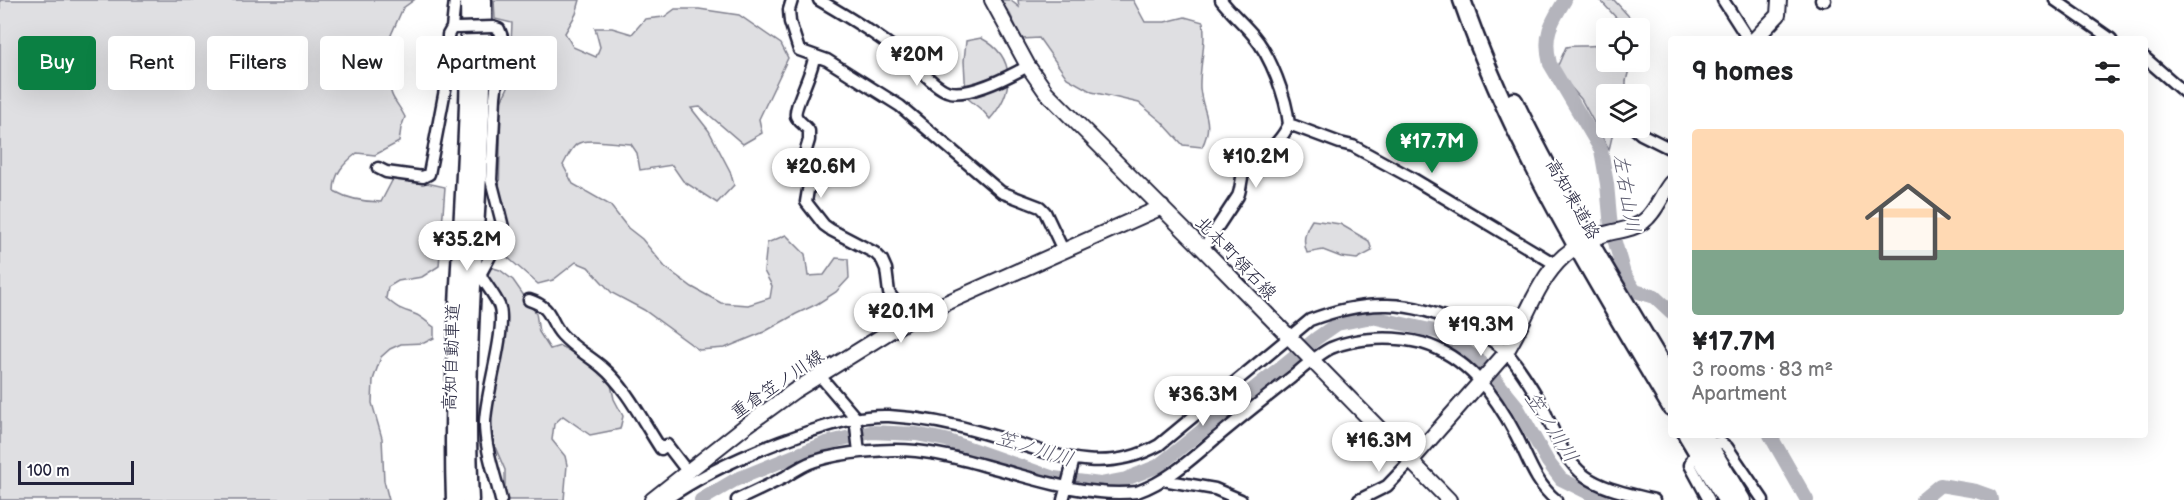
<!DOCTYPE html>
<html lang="en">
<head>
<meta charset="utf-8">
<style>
	body { margin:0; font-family:"Balsamiq Sans","Klee One",sans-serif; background:#f2f2f2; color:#202124; height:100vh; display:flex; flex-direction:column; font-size:22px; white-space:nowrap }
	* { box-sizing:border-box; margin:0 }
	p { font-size:20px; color:#757577 }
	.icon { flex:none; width:33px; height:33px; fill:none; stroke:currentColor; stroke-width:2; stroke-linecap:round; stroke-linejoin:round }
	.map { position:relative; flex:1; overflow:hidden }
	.panel { position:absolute; left:1668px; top:36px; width:480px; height:402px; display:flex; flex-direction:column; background:#fff; border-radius:6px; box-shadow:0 6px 24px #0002 }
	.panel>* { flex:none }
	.guide { position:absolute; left:18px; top:36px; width:570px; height:54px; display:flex; gap:12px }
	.controls { position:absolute; left:1596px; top:18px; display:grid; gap:12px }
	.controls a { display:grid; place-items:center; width:54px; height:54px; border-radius:6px; background:#fff; box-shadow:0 6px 24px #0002; font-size:30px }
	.scale { position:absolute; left:18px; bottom:15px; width:116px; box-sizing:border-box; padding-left:6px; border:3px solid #22223b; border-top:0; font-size:16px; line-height:21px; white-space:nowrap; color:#22223b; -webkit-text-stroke:4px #fff; paint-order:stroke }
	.price { position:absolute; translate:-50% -51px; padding:0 14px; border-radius:21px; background:#fff; color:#222; font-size:20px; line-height:39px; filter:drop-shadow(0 2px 3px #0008) }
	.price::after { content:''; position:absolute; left:50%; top:36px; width:18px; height:14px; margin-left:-9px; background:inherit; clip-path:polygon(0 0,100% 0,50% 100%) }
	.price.active { background:#0b8043; color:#fff }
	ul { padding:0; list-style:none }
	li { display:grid; align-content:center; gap:12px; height:318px; padding:0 24px }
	li span { display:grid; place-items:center; height:186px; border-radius:6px; color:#555 }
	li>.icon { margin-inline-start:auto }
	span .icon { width:108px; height:108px; fill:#fffc; stroke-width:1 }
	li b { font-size:26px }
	h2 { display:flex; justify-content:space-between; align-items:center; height:72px; padding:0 24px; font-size:26px }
	.pill { padding:0 21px; border-radius:6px; background:#fff; box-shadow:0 6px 24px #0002; font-size:21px; line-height:54px }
	.pill.active { background:#0b8043; color:#fff }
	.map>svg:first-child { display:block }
</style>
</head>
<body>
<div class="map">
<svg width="2184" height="500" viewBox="0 0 2184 500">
	<rect width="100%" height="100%" fill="#fff"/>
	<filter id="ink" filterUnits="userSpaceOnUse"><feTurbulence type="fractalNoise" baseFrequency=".0167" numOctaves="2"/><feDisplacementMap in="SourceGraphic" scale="12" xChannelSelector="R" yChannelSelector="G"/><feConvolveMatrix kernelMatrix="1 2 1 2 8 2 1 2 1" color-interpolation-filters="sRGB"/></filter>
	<g filter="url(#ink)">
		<path fill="#dfdfe2" stroke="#80808e" stroke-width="1.5" d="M0 0H414L403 8 391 35 389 47 390 59 395 70C385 98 394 95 405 117L401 128 399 142 375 155 357 153C343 164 334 174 334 191 348 199 365 202 381 202L393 179H409L445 187 439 266 422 277 398 281 388 287 386 298C399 310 402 309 417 315 423 318 428 323 434 327V338L424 343 401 344 390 349 381 357 373 380 372 403 382 438 384 481 389 500H0Z
			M494 0H580L576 14 565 33 573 47 596 57 600 47 595 28H612L632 34 645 19 664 17 675 9H699L739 15 781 44 788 58 759 119 762 133 743 144 700 107 691 108 709 131 730 171 734 185 717 203 683 181 672 165 640 170 637 153 631 144C616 144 588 137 577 144 571 148 567 158 563 165L573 184 610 205 628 228 642 239 665 267 692 287 721 303 748 305 770 298 772 286 764 271 767 243 786 235 805 254 808 276 824 275 836 258 848 259 849 278 836 292 817 304 796 314 764 332 725 348 699 350 644 310 612 293 588 267 576 262 553 280 538 284 498 249 501 102 509 85 512 23 495 19Z
			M999 0H1010L1019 7 1018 0H1133L1145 22H1165L1185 17 1203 22C1207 45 1199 65 1200 88 1202 113 1215 120 1202 147L1183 145 1162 122 1139 103 1092 92 1067 78 1039 38 1022 39 1010 14Z
			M1600 0H1614L1644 33 1640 39V28H1623L1622 24Z
			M981 38C1017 57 1014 92 990 119L983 111 966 97 964 61 966 41Z
			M1606 42V62H1631L1626 81V94H1606V128H1614L1609 150 1581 99 1556 70 1566 47C1580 44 1594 49 1606 42Z
			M1312 220 1340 224 1369 241 1372 251 1357 259 1341 257 1323 250 1307 253C1302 240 1305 231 1312 220Z
			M490 267 500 270 513 280 536 313 539 332 550 349 560 346 593 362 609 375 614 399 623 416 620 429 590 435 563 416 554 424 552 440 565 456 567 465 564 500H505V470L492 440 488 420 501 330 486 274Z"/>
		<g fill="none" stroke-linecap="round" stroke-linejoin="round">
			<path stroke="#b4b4bc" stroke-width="14" d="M1565 0C1550 24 1543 36 1550 64L1601 150 1607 184 1611 228 1624 274 1635 291 1655 297 1671 312
				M1770 435 1807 500
				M701 500 735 480 826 443 871 432 916 434 946 440 1054 478 1100 484 1126 479 1158 466 1317 338 1337 324 1372 317 1439 332 1480 361 1516 405 1548 462 1561 479 1603 500
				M1922 500 1940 485 1976 491 1990 496 1991 500"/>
			<defs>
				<path id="minor" d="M455 0 452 28H456
					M792 0 789 10 790 22 799 50 827 60 900 106 1001 192 1040 207 1045 212 1063 250
					M819 0C855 21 890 42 921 71 928 78 940 90 950 92 971 96 1010 76 1028 66
					M1723 0 1748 39
					M1821 0H1825
					M2055 0 2111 39
					M493 27 499 29 502 37 495 97 491 180 503 227 502 234 481 273 482 278C487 286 495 296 499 305 508 327 485 395 485 423 485 449 495 475 501 500
					M814 57C813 72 793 108 796 116 798 121 806 126 809 131V140L803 160 817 173 808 190 806 202 824 225 831 230 875 253 882 260 886 269 889 293 908 320
					M2145 58 2184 92
					M1289 124 1340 143 1353 146 1410 177 1555 264
					M1634 128 1641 134 1671 149
					M378 168 386 172 423 177 429 174 448 74V35L452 28
					M1203 249 1238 196C1242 187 1240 176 1246 168 1250 162 1255 161 1261 157 1272 149 1284 136 1289 124 1286 97 1271 56 1253 35 1243 23 1231 13 1221 0
					M529 300C554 308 548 320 562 335 575 349 588 355 602 367 627 388 643 422 661 449L667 445 687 471
					M820 376 855 417 859 452
					M1163 480 1215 489 1241 500
					M665 500C708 470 755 450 805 433 833 424 859 415 889 416 921 418 953 424 983 433 1044 450 1098 479 1159 445L1310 320C1365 299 1411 299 1464 326 1478 333 1496 341 1507 353 1519 366 1529 383 1538 398 1553 425 1559 456 1585 476 1604 490 1632 494 1654 500
					M737 500C753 493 769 485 785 477 794 471 805 464 815 461 842 452 887 448 916 451 986 458 1067 500 1137 492 1165 482 1187 463 1209 444 1236 421 1264 399 1292 377 1304 367 1317 355 1331 348 1357 337 1394 336 1422 343 1467 356 1495 395 1516 435 1528 458 1535 483 1556 500
					M1063 500 1074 459
					M1359 500 1387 486 1411 461
					M1709 500 1690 465C1694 450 1705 445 1720 442L1727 447 1763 500"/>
				<path id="major" d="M992 0 1028 66 1046 92 1203 249 1449 500
					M1755 39 1778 15 1779 0
					M1411 461 1504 355C1525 324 1535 282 1564 256 1575 246 1590 239 1605 234 1618 230 1633 230 1644 221 1656 212 1661 195 1671 183
					M652 500 743 428 794 391 908 320 1162 207"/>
				<path id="highway" d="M1462 0C1512 145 1593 276 1671 407
					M1514 101C1560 197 1617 288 1671 380
					M1687 435 1726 500
					M1703 435 1742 500
					M455 500C449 333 472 167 469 0
					M470 500C461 333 485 167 483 0"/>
			</defs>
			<use href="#minor" stroke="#22223b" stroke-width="15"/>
			<use href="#major" stroke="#22223b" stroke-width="18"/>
			<use href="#highway" stroke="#22223b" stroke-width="21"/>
			<use href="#minor" stroke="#fff" stroke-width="10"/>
			<use href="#major" stroke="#fff" stroke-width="14"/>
			<use href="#highway" stroke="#fff" stroke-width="16"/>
			<defs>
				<path id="minor-bridge" d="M458 28 493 27"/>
			</defs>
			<use href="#minor-bridge" stroke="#22223b" stroke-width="15" stroke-linecap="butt"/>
			<use href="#minor-bridge" stroke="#fff" stroke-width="10"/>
		</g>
	</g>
	<g text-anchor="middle" stroke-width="4.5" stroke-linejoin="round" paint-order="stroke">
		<g font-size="18" fill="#22223b" stroke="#fff">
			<text transform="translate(1573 199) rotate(60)" y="6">高知東道路</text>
			<text transform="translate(1236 258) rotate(46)" y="6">北本町領石線</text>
			<text transform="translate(451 357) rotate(-88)" y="6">高知自動車道</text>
			<text transform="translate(777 384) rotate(-34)" y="6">重倉笠ノ川線</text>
		</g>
		<g font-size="20" font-style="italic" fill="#5c5c6f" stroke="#fff">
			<text transform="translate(1627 193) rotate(80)" y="7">左右山川</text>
			<text transform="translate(1552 427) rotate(57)" y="7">笠ノ川川</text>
			<text transform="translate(1035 448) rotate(17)" y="7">笠ノ川川</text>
		</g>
	</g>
</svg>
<div class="controls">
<a><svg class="icon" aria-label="locate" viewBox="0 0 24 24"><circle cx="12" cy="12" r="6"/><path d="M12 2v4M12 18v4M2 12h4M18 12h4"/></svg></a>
<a><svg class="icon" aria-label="layers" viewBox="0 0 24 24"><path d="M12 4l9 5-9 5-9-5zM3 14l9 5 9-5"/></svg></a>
</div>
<div class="scale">100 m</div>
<b class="price" style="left:917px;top:87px">¥20M</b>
<b class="price active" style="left:1432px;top:174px">¥17.7M</b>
<b class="price" style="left:1256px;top:189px">¥10.2M</b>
<b class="price" style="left:821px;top:199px">¥20.6M</b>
<b class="price" style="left:467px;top:272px">¥35.2M</b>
<b class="price" style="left:901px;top:344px">¥20.1M</b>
<b class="price" style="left:1481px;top:357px">¥19.3M</b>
<b class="price" style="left:1203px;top:427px">¥36.3M</b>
<b class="price" style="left:1379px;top:473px">¥16.3M</b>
<div class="guide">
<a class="pill active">Buy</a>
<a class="pill">Rent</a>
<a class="pill">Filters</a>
<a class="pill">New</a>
<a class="pill">Apartment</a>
</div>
<section class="panel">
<h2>9 homes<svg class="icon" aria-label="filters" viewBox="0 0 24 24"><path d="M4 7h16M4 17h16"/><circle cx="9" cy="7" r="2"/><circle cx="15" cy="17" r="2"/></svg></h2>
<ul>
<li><span style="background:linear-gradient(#ffd9b3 65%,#7fa58c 0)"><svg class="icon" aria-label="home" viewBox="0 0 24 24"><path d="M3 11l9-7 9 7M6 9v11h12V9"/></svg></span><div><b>¥17.7M</b><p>3 rooms · 83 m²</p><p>Apartment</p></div></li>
</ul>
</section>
</div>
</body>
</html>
